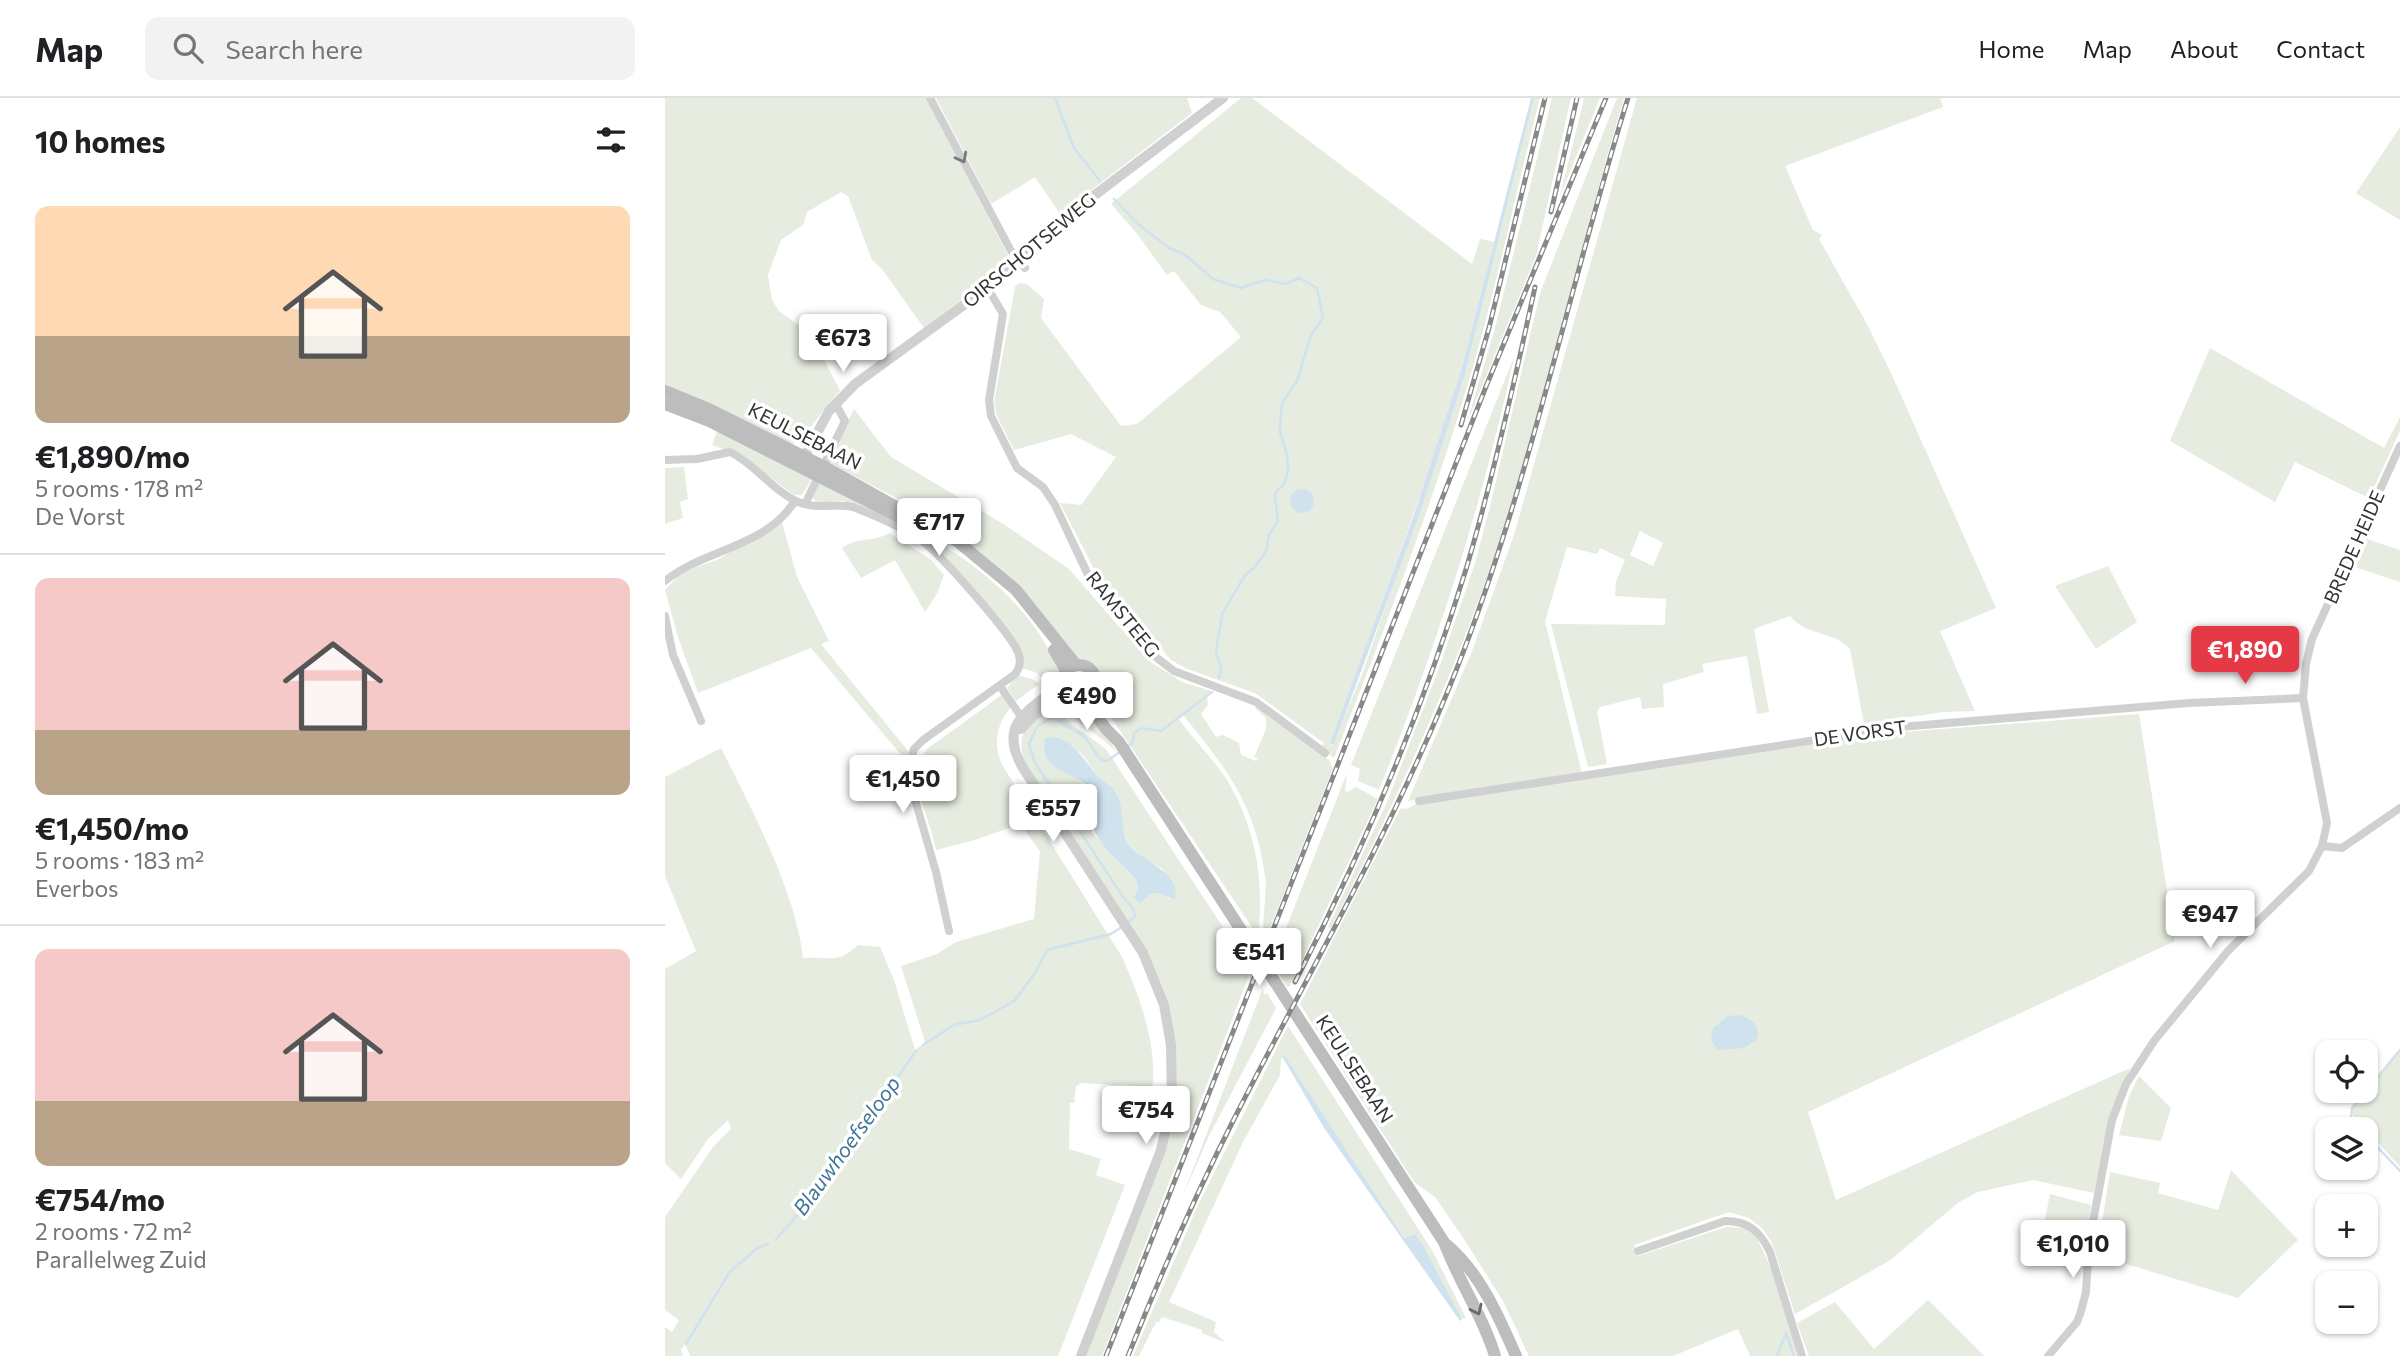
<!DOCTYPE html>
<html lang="en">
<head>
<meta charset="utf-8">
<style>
	body { margin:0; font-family:Commissioner,sans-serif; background:#f2f2f2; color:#202124; height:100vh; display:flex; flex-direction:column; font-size:26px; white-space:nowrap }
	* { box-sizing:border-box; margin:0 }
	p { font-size:23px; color:#757577 }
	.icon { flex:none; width:38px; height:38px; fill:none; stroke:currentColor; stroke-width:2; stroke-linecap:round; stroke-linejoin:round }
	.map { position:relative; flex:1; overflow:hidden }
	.details { display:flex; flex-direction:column; background:#fff; width:665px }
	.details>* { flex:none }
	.controls { position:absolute; left:1650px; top:942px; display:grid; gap:14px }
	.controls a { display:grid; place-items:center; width:63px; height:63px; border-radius:14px; background:#fff; box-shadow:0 2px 5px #0004; font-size:35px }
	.price { position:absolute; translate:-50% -60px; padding:0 16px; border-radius:7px; background:#fff; color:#222; font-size:23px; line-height:46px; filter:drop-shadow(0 2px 4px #0008) }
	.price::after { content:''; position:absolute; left:50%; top:42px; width:21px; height:16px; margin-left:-10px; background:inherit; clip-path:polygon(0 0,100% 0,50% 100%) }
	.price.on { background:#e63946; color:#fff }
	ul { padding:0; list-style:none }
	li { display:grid; align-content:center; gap:14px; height:371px; padding:0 35px }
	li+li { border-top:2px solid #e0e0e0 }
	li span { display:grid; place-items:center; height:217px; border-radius:14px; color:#555 }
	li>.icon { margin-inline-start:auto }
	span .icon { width:126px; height:126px; fill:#fffc; stroke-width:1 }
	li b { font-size:30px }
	h2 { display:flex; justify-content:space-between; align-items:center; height:84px; padding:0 35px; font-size:30px }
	header { display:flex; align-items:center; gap:42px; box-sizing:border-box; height:98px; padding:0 35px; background:#fff; border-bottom:2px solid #e0e0e0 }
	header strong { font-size:33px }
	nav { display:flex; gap:38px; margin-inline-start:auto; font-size:24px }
	.search { width:490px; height:63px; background:#f2f2f2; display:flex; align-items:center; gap:18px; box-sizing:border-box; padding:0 24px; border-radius:14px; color:#757577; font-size:26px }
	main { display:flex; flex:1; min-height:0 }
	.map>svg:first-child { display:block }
</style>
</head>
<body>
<header>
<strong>Map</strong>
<div class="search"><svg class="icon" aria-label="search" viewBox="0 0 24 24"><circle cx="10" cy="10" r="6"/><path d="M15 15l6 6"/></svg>Search here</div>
<nav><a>Home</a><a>Map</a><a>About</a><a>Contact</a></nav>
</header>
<main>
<section class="details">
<h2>10 homes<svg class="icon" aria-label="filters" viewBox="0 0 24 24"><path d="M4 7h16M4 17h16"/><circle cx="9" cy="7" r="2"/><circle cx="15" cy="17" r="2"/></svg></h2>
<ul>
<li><span style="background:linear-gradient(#ffd9b3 60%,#b9a48a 0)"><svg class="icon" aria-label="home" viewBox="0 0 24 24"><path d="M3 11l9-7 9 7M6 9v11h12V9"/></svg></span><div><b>€1,890/mo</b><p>5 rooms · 178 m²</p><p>De Vorst</p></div></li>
<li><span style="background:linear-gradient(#f6c9c9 70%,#b9a48a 0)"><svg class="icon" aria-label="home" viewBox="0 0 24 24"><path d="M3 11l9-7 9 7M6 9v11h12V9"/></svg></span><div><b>€1,450/mo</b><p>5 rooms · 183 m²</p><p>Everbos</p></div></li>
<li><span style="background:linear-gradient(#f6c9c9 70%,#b9a48a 0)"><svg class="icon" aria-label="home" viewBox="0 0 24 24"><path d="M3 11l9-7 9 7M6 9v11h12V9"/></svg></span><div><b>€754/mo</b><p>2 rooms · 72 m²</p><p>Parallelweg Zuid</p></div></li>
</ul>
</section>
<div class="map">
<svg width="1735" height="1258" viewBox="0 0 1735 1258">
	<rect width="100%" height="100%" fill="#fff"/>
	<path fill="#e6ecdf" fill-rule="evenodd" d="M0 0H261L345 161V166L259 230 217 171 207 162 183 98 176 94 142 114 138 127 116 142 103 177 107 202 114 213 146 236 175 293C160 307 140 342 125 347L0 289Z
		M271 0H522L527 15 395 116 370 79 326 106Z
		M576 0H587L807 166 815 141 829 144 796 273 769 359 666 647 668 646 698 574 800 276 869 0H875C851 93 832 187 805 279 767 408 718 535 669 660L656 650 659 645 590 595 522 571 506 562 428 469 395 405 416 407 451 359 406 336 349 352 332 318 329 304 350 189 354 185 362 186 379 201 376 220 456 328 472 326 576 239 555 214 536 207 509 173 502 177 473 137 446 106Z
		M887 0H906L905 4 871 158 802 324 830 230Z
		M918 0H935L895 98 919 1Z
		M952 0H959C916 144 884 291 838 433 792 572 732 701 666 830L663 829 722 704 773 573 809 468 824 413 875 195Z
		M972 0H1275L1278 9 1120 68 1148 132 1157 137 1154 141 1203 228 1226 275 1331 510 1275 533 1310 613 1278 614 1199 626 1185 551C1166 531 1144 540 1125 518L1089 531 1104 614 1092 616 1082 558 1037 566 1039 574 998 586 999 609 977 611 975 599 935 609 932 614 942 666 923 669 886 526 1000 527 1001 501 950 498 951 483 960 462 935 450 932 456 902 449 880 523 917 676 743 703 807 553 849 437ZM975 433 998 445 988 468 965 457Z
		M1735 29V122L1691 95Z
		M1545 250 1719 350 1735 319V333L1704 400 1630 364 1610 404 1505 343Z
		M849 259C818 404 771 551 714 692L693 683 695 671 686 667Z
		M189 311 226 359 340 427 404 471 484 563 517 584 546 593 542 597 543 607 536 616 551 639 558 637 574 645 576 657 591 663 593 660 589 659 601 631V620L590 610 593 607 664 662 668 670 600 843C595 825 603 798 600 778 590 706 562 671 518 617L513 620C527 640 546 658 560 679 590 726 600 783 593 838L437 606C430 593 439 581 429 568L410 561 378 521 283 433 248 409 163 364Z
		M53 331 148 379 137 397H129L76 358 47 347Z
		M19 369 23 401 15 404 18 420 0 426V370Z
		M153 381C247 428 351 472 395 574L387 593 372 575 356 570 357 561 281 461 196 409 178 403 152 405 147 399Z
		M117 424 132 479 164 543 156 546 244 654 242 658 238 659 146 550 33 595 13 539 0 492 17 474 52 462Z
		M224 435 265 461 279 477 273 494 260 514 230 462 196 480 177 450C196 437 205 446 224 435Z
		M1699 440 1735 452V484L1687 468Z
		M1443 468 1472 524 1431 551 1390 488Z
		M353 577 369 582 374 586 351 603 342 590Z
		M338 596 347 608C332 625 328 643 336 665L457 859C475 900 493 947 487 992L470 988 416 985 411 988 409 1005H405L404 1051 436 1061 431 1077 460 1087 393 1258H25L20 1246 16 1252 18 1258H0V1229L7 1234 14 1222 0 1212V1119L48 1049 66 1031 63 1022 43 1041 16 1081 0 1065V871L31 853 0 778V679L56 650C86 710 131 794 138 860 167 858 171 867 193 847L215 849 229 882 250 952 260 944 236 868 272 856 291 844 369 821 375 753 355 726 310 742 271 752C265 716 240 686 262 651Z
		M400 602C427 606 439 635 453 656 436 636 410 626 395 605Z
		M390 608 405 625 441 651 584 869 583 880 437 1258H421L501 1053 511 1003V950L499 894 477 845 361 669C349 634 362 626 390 608ZM379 642 405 646 417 656 432 677 451 695 457 733 464 747 476 759 498 771 506 801 490 794 485 796 476 806 469 800 473 790 472 784 427 734 431 701 427 692 381 659 378 650Z
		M1474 616 1510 843 1143 1014 1171 1102 1465 970 1450 1005 1429 1095 1368 1082 1313 1094 1294 1104 1224 1163 1130 1216 1107 1145 1098 1131 1084 1120 1064 1114 969 1147 973 1158 1061 1129 1079 1130 1090 1136 1112 1183 1134 1258H1085L1073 1231 1008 1258H864L838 1203 797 1138 770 1099 749 1084 635 906 736 710 742 711 751 706 1225 635Z
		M682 675 680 693 683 694 691 689 713 701 625 888 622 889 611 871 612 868 609 870 607 866Z
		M598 890 599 897 602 895 611 910 544 1038 516 1102Z
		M623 928 768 1154 801 1220 797 1221 758 1147 750 1136 739 1140 620 958 616 961 615 977 578 1044 504 1204 551 1224 549 1234 561 1245 537 1235V1232L497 1219 494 1224H491L474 1258H468L533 1107Z
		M1735 950V1069L1686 1015 1689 1008Z
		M1474 978 1506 1010 1496 1043 1454 1037 1464 998Z
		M1566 1072 1633 1142 1573 1200 1432 1157 1445 1074 1495 1085 1493 1095 1553 1112Z
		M1385 1096 1426 1107 1420 1150 1375 1147Z
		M1263 1202 1319 1258H1144L1132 1225 1170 1204 1209 1251Z"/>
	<path fill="#cfe2ee" d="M866 0H869L800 276 755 415 669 646H665L750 414 796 273Z
		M625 403a12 12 0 1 1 24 0a12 12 0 1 1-24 0Z
		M383 639C409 639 417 661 432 677 438 684 447 687 451 695 461 711 453 731 464 747 478 765 516 773 510 801 491 798 492 786 476 806L469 800 473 790 472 784C454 759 411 735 431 700 422 673 373 678 379 642Z
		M1075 917C1087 922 1097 928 1091 942L1079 950 1053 952 1046 942 1048 930 1063 918Z
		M617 958H620L739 1140 750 1136 758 1147 797 1221 795 1223 659 1030Z"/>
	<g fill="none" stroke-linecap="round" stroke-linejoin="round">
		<path stroke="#cfe2ee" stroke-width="2.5" d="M390 0 409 50 435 83
			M449 101 474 127 504 150 519 156 548 181 576 190 600 182 621 186 634 180 652 190 658 220 646 237 632 283 618 303 616 313 615 334 622 357 623 373 619 387 612 392 610 398 613 423 604 437 601 454 588 471 580 477 557 516 551 554 556 571 554 580
			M464 648 468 644 469 635 477 630 496 633 547 594
			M455 654 442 663 435 661 420 639 387 619 372 629 364 646 370 665 458 799 468 810 470 818 464 824
			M258 947 289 927 315 922 349 903 370 875 382 852 446 836 458 828
			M1695 1031 1686 1020 1687 1010 1735 952
			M1701 1037 1735 1073
			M111 1141 145 1103 251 953
			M1121 1235 1129 1258
			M21 1246 64 1175 91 1151 103 1146
			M1112 1258 1121 1235"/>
		<path stroke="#d0d0d0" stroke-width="8" d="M265 0 346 153 360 170
			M322 189 338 216 324 302 326 318 352 370 378 389 390 407 425 481 492 560 509 573 591 604 660 655
			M0 362 32 361 65 354C90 366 108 393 133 404 152 412 170 405 188 409 211 418 237 429 256 442 274 455 349 538 354 557 356 565 354 572 349 577L258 642 249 651 243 671 244 681 271 774 284 833
			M140 406 180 323 170 305
			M0 483C39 451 100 450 130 403
			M0 518 8 557 36 623
			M335 588 359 623
			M754 703 1235 629 1524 605 1638 600
			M1657 748 1677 750 1735 710
			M973 1153 1060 1123C1083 1123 1095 1133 1105 1154L1137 1258
			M1383 1258 1412 1224 1416 1213 1421 1194 1424 1145 1447 1022 1461 986 1489 943 1563 853 1644 773 1657 748 1662 725 1638 600 1641 566 1647 541 1735 348"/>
		<path stroke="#d0d0d0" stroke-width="10" d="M136 365 164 313 190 286 307 201 345 171 406 115 558 0
			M397 586C366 612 331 624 358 670L478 855 499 907 506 947 507 1003 496 1052 416 1258
			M356 631 369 617 403 596"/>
		<path stroke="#bdbdbd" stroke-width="12" d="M0 293 44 311 158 368 292 443 351 492 411 567
			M0 306 44 323 252 428
			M389 552 401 572
			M397 584a17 17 0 1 1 34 0a17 17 0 1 1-34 0Z
			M418 600 441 631 454 644 779 1144C794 1184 818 1218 830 1258
			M782 1147C815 1175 834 1219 851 1258"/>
		<defs>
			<path id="rail" d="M886 114 912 0
				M796 327 824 230 880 0
				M630 884C699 751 758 612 802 468 829 376 850 282 870 189
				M441 1258 822 286 941 0
				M463 1258C495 1178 530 1098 569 1021 639 883 717 750 777 607 860 410 900 202 963 0"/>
		</defs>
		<use href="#rail" stroke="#888" stroke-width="5"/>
		<use href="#rail" stroke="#fff" stroke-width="2.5" stroke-dasharray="8" stroke-linecap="butt"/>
	</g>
	<defs><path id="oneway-chevron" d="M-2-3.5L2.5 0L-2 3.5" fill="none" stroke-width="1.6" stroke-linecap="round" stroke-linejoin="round" transform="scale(1.75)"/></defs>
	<use stroke="#7a7a7a" href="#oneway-chevron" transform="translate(297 60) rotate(62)"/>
	<use stroke="#6a6a6a" href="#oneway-chevron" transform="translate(812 1212) rotate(65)"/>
	<g text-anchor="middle" stroke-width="7" stroke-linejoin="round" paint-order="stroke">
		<g font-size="19" fill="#333" stroke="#fff">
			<text transform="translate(364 152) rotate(-40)" y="7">OIRSCHOTSEWEG</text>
			<text transform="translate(140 338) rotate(27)" y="7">KEULSEBAAN</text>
			<text transform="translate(1689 449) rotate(-66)" y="7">BREDE HEIDE</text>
			<text transform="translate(458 516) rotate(51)" y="7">RAMSTEEG</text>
			<text transform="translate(1195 635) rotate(-8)" y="7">DE VORST</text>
			<text transform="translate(690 971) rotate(57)" y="7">KEULSEBAAN</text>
		</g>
		<g font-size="21" font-style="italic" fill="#3f7597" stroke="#fff">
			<text transform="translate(182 1048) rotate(-54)" y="7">Blauwhoefseloop</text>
		</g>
	</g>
</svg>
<div class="controls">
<a><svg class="icon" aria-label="locate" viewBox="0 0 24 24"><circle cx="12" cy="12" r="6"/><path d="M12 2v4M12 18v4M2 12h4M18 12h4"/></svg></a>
<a><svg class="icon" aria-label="layers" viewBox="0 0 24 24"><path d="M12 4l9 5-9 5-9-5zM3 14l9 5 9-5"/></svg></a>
<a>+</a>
<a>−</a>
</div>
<b class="price" style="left:178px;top:276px">€673</b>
<b class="price" style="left:274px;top:460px">€717</b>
<b class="price on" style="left:1580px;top:588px">€1,890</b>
<b class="price" style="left:422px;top:634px">€490</b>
<b class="price" style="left:238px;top:717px">€1,450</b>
<b class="price" style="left:388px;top:746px">€557</b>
<b class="price" style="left:1545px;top:852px">€947</b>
<b class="price" style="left:594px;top:890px">€541</b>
<b class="price" style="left:481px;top:1048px">€754</b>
<b class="price" style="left:1408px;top:1182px">€1,010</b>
</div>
</main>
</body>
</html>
